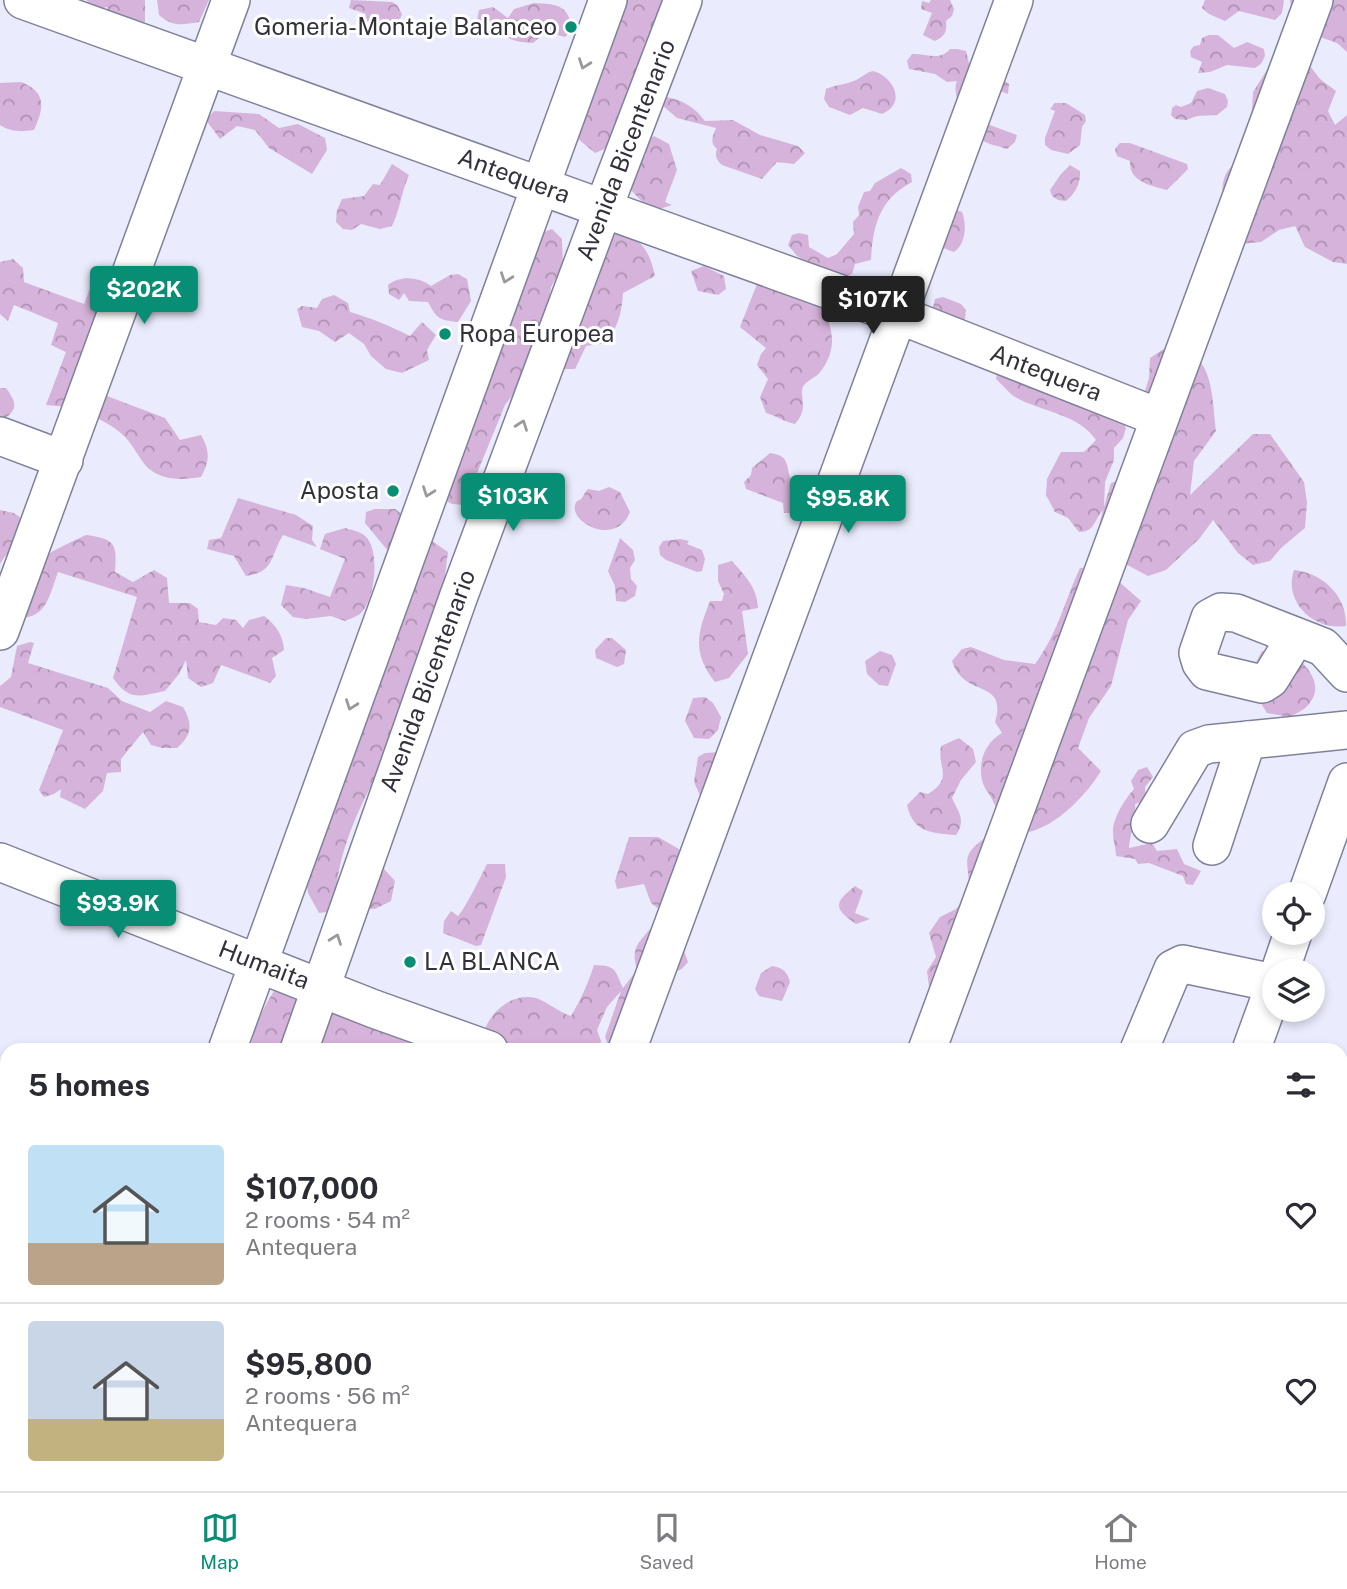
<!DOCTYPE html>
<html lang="en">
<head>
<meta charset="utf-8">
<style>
	body { margin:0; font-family:"Public Sans",sans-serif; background:#f7f7f7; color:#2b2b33; height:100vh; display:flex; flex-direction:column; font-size:26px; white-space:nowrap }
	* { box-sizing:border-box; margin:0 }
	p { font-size:23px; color:#7c7c81 }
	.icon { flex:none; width:38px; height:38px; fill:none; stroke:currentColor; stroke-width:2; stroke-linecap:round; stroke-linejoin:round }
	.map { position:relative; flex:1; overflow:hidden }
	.details { position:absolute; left:0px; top:1043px; width:1348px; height:448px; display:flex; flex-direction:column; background:#fff; border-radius:21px 21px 0 0; box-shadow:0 4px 10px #0003 }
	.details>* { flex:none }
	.controls { position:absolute; left:1262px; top:882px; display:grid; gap:14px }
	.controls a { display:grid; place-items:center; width:63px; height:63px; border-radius:50%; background:#fff; box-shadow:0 4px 10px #0003; font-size:35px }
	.price { position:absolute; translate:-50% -60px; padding:0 16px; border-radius:7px; background:#098e76; color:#fff; font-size:23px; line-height:46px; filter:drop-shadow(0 2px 4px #0008) }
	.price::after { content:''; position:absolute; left:50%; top:42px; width:21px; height:16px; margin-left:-10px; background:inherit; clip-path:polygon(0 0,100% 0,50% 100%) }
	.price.active { background:#222; color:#fff }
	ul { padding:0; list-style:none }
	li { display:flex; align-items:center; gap:21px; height:175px; padding:0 28px }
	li+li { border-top:2px solid #e1e1e2 }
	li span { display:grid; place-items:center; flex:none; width:196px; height:140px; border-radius:7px; color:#555 }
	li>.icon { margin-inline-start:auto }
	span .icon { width:84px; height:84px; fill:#fffc; stroke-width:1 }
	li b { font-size:30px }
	h2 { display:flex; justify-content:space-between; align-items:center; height:84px; padding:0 28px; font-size:30px }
	.tabs { display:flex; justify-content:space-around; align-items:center; height:98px; border-top:2px solid #e1e1e2; background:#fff; font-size:19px; color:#7c7c81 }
	.tabs a { display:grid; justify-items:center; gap:4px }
	.tabs .active { color:#098e76 }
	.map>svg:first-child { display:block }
</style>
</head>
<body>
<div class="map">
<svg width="1347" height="1491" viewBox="0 0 1347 1491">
	<defs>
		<pattern id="forest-crowns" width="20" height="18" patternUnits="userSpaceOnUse" patternTransform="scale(1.75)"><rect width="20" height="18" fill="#d6b3da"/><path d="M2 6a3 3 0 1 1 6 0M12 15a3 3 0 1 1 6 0" fill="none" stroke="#ae92b2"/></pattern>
	</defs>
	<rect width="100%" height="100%" fill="#eaecfd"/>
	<path fill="url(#forest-crowns)" d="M86 0H145V22L138 27 110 22 107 7 97 10Z
		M157 0H209L199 22C181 25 173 27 159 15Z
		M351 0 392 2 397 5 402 14 399 22 394 25H380L377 37 364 34 361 24 366 14 349 8Z
		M618 0H670C643 27 628 106 616 144L595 153 577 138Z
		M931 0H950L954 9 952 16 946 21C947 32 945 36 935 41L923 35 932 13 921 9 922 1 929 3Z
		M1205 0H1283L1284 1 1282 13 1275 20 1239 11 1225 21 1209 14 1202 8Z
		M1290 0H1347V52L1337 43 1317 36 1293 18Z
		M534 3C556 4 569 4 572 30L565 37 546 32 533 43C521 42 508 42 501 31L490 33 476 27 479 10 493 7 508 18 514 9Z
		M1209 35H1218L1234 48 1247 42 1264 49 1265 56 1261 64 1255 68 1227 65 1210 72 1198 73 1202 62 1191 57 1190 51 1194 46 1200 45 1202 38Z
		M950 49H957L966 51 970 67 999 77 1009 84 1008 94 992 88 979 121 1017 135 1015 142 1007 149C999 146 985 144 979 138 969 129 950 94 957 81L947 82 935 74 909 69 907 61 912 54C926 53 939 62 950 49Z
		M1272 62H1307L1320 79 1336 91 1328 111 1335 125 1347 115V264L1333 262 1305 247 1295 226 1279 230 1261 242 1239 244C1231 223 1212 189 1230 168 1237 160 1250 155 1259 149L1251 128 1253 92Z
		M873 71C894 77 907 103 882 114L863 108 850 115 829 107 824 99 826 89C837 84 846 85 856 80 863 77 865 73 873 71Z
		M21 82C47 92 44 108 34 130 22 132 11 132 0 125V83Z
		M1208 88 1225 94 1228 101 1227 107 1217 115 1197 116 1186 120 1175 119 1171 115 1172 108 1176 105 1181 107 1191 103 1197 91Z
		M667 97C685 101 695 108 705 121L733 120 760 135 798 146 805 153 794 164 777 162 762 179 722 165C717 160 714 156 717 149 709 142 713 136 716 128L677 118 662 105Z
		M1055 103H1066L1085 115 1086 121 1082 127 1080 145 1068 154 1051 150 1045 145V138L1055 111 1050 109Z
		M214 111 259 114 279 128 298 124 325 138 327 150 312 174 269 148 255 130 237 126 220 139 206 120Z
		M654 136 669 144 677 170 665 202 672 205 653 211 647 207 630 189 635 173 646 154 645 147 648 140Z
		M1120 143H1130L1187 164 1188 169 1167 190C1150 185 1129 182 1130 161L1117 156 1115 149Z
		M392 164 409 175C401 193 400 210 392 226L380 229 361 224 352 230 343 229 336 222 337 210 342 199 364 196 373 184 380 185Z
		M1070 165 1080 171C1081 183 1075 194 1066 201L1058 200 1052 196 1050 190 1061 174Z
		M901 168 911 174 912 182C880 199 873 224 871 260L855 264 852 274 839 280 797 256 788 245 792 235 799 233 808 235 809 247 828 258 837 254 854 234 853 222 859 215 858 207 864 192 870 191 875 183Z
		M943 205 962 212C967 224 966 244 954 252L930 243Z
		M552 229 562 239 563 265 551 287 548 310 521 384 505 405 464 505 452 504 441 498 499 356 541 233Z
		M624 229C643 244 650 252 655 276L623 293C622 313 618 326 606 343L586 346 575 369H563L551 353 577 234Z
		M13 259 23 268 24 282 84 304 94 278 104 284 105 293 68 407 46 405 66 352 51 345 58 323 14 305 8 321 0 314V262Z
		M704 266 724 276 726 289 718 295 698 291 691 271Z
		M458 274 467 279 471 301 458 322C439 320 437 319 428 302L409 301 404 293 399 300 389 294 388 285C401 275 419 277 431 286L450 275Z
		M792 277 807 282C825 310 845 339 821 371 817 377 809 379 804 385 797 395 811 406 795 424 784 422 777 416 766 413L760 397 768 379 757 365 761 354 766 348 740 327 757 284Z
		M334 295 348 303 350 312C371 318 390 326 410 336L422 322 436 335 427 350 429 360 402 373 386 369 371 356 364 344 349 333 335 342 319 331 302 327 297 309 302 306 317 308 322 299Z
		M943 297 961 304 966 310 965 319 959 325 932 311 935 299Z
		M1170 345C1178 348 1189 351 1196 357 1214 373 1213 409 1216 431L1194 461 1190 495 1253 434H1270L1304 482 1307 502 1305 528 1281 548 1270 561 1253 565 1238 553 1213 520 1200 538 1166 570 1148 576 1107 554 1097 533 1103 510C1094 520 1095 532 1079 532L1068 518 1055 512 1046 495 1047 479 1061 452H1084L1096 440C1079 414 1042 412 1017 398 1009 394 1003 385 996 379L997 373 1116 412 1126 428 1123 438 1114 448V460L1105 482 1104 507 1111 483 1123 479 1150 459 1134 426 1149 378 1150 358Z
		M0 388H6C18 404 18 411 0 421Z
		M107 396 165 418 180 440 201 435C210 451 210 460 201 477 183 480 163 481 148 468 139 459 134 446 125 437 115 427 105 422 93 416V401Z
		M770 453C775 454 782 455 785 460 788 465 788 472 790 477 794 490 806 490 802 508L793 513H784L783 503 746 489 744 482 751 475 752 468Z
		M609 487 620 492 630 512C615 550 563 519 577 501 578 500 581 500 582 498 584 495 585 492 588 489L599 491Z
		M238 498 296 515 313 526 312 540 317 547 283 535C270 556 275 572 246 576L234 556 207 549 209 540 221 538Z
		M375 509H395L402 514 389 552 365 523 366 512Z
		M0 510 14 513 22 519 16 550 5 556 0 564Z
		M345 528C351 530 360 531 365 536 381 549 375 602 360 614 356 617 349 619 345 621L331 616 306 619 293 617 281 605 286 585 304 588 330 597 345 559 320 549 325 534Z
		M86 535C116 539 117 544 115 572L133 582 154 570 167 578 169 603H190L198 609 199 622 216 625 223 618 236 620 243 628 249 620 264 616C276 625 283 635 284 650L272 658 276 676 270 683 221 665 213 683 201 687 188 678 186 660 179 674 165 691C139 696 130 702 113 678L137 597 58 572C48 600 46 621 11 618 19 602 27 574 38 562 47 552 72 542 86 535Z
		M620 538 633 550 635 560 630 568 631 579 637 586 635 596 625 602 616 601 615 586 608 571Z
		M429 539 448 552 445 575V621L375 779C359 806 335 862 337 894 338 899 340 905 342 910L319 913 308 893 304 867Z
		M680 539 689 541 687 544 702 550 705 559 702 571 697 572 666 560 660 555 659 547 663 541Z
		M732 561C745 576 757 587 758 608L742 611 748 654 729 678 715 682C692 652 697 634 710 601H722L724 594 718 581V565Z
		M1105 565 1117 580 1141 601 1128 620 1111 686 1089 718 1078 748 1101 771C1086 795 1058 825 1029 832 1024 833 1017 832 1012 831 1003 821 998 812 992 799 989 793 983 787 982 780 978 761 985 743 1002 733L995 722C1008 678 964 699 952 661L962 649 971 647 1004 660 1035 664C1057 635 1065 600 1080 568Z
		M1294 570C1322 573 1347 595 1346 626 1314 631 1283 602 1294 570Z
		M606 638H612L626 650 624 664 617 667 596 658 595 650Z
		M30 642 34 643 28 663 108 688 122 701 150 712 166 701 183 707C193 724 192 735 177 748H162L151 745 143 732 121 759V772L107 773 103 791 85 809 60 797 61 789 54 794 44 797 39 790 63 730 0 707V686L11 677 17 646Z
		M1286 648C1302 661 1327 682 1309 704 1305 710 1296 713 1290 717L1267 713C1250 686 1246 680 1262 651Z
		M880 651 892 655 896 664 888 686 879 685 867 674 865 661Z
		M705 697 713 703 721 717 718 730 709 739 694 738 685 721 693 698Z
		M959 738 973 749 976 762 961 780 952 798C959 813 966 820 956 835 932 833 913 833 907 805L920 792 928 794C954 778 937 768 941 746Z
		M719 752 702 800 694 782 698 757 705 753Z
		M1147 767 1153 777 1145 787 1146 801 1135 804C1137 820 1130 832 1129 848L1152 843 1157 851 1177 849 1184 864 1201 871 1193 885 1186 884 1183 876 1149 863 1138 864 1135 859 1116 856C1116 848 1113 841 1113 833 1112 819 1125 799 1134 789L1131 781 1138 770Z
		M994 831 986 942 958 1017 944 1013 929 986 927 971 936 957 929 933 940 917 956 909 970 893C968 855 958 857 994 831Z
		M629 837H658L679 849 682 868 702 895C696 919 694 921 669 924L659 909 651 903 644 884 617 889 615 881Z
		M487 864H505L506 877 481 945 476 946 443 933 444 921 451 911 458 916C466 907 481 876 487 864Z
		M370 867 383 868 395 881 391 901 375 909 366 908Z
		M855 886 863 891 855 913 870 919 856 924C832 908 835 902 855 886Z
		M666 927 683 948 688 962C680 972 677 973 665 968L610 1050 605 1037 621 991 607 1007 597 1030 601 1041 599 1050H507L484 1032C490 1012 512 992 536 998 548 1002 558 1012 571 1016 581 999 588 984 594 965 617 966 614 969 623 988L637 970C631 949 637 944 650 929Z
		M772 966C783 968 787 971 790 982L782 1001 759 996 755 989 761 973Z
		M301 970 294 1050H250C256 1019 269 995 289 971Z
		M321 1005 480 1050H375L370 1045 360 1044 358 1050H301Z
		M254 1484H389L392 1491H276Z"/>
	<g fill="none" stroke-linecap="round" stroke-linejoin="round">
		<defs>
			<path id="minor" d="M23 0 899 315 1160 418
				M0 436 64 460
				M0 631 231 0
				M1296 637 1270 679 1262 684 1207 671 1201 663 1198 653 1210 618 1221 612 1236 613 1323 647 1347 673
				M1150 824 1195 749 1209 744 1347 730
				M1212 846 1247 740
				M0 862 374 1009 489 1050
				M1307 894 1347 782
				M1280 971 1293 933
				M227 1050 608 0
				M299 1050 458 598 603 209 683 0
				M627 1050 1014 0
				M927 1050 1314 0
				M1139 1050 1173 969 1183 964 1274 983
				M1251 1050 1274 987
				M0 1314 7 1317
				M453 1484 471 1491
				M561 1491 563 1484
				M764 1491 767 1484
				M1087 1491 1090 1484"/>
			<path id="highway" d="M0 1431 7 1433
				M140 1484 159 1491
				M0 1488 8 1491"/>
		</defs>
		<use href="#minor" stroke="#7f819b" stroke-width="40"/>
		<use href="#highway" stroke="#7f69a4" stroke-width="42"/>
		<use href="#minor" stroke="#fff" stroke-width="37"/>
		<use href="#highway" stroke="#aa87dd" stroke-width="38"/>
	</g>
	<defs><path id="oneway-chevron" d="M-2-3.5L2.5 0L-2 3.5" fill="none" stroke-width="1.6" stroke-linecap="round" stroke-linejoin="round" transform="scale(1.75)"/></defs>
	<g stroke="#98989d">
		<use href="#oneway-chevron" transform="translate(584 64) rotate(110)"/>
		<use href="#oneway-chevron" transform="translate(506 278) rotate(110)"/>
		<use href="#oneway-chevron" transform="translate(522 425) rotate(-70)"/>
		<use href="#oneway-chevron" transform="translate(428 492) rotate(110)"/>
		<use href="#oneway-chevron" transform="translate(351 705) rotate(110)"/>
		<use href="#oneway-chevron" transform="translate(336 939) rotate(-70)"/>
	</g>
	<g fill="#098e76" stroke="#fff" stroke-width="2.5">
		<circle cx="571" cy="27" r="7"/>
		<circle cx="445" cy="334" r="7"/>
		<circle cx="393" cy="491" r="7"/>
		<circle cx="410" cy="962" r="7"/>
	</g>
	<g text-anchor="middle" stroke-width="6" stroke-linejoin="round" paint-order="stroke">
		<g font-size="24" fill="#30313b" stroke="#fff" text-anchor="end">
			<text x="557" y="35">Gomeria-Montaje Balanceo</text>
			<text x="459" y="342" text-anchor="start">Ropa Europea</text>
			<text x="379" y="499">Aposta</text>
			<text x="424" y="970" text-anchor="start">LA BLANCA</text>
		</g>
		<g font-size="24" fill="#30313b" stroke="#fff">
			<text transform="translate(626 150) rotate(-69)" y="8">Avenida Bicentenario</text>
			<text transform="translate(514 176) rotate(20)" y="8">Antequera</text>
			<text transform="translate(1046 373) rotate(21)" y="8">Antequera</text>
			<text transform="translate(428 681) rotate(-70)" y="8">Avenida Bicentenario</text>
			<text transform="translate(264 965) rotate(21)" y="8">Humaita</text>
		</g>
	</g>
</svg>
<div class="controls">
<a><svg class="icon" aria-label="locate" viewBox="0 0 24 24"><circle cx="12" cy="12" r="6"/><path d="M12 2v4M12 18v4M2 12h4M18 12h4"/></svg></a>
<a><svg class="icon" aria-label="layers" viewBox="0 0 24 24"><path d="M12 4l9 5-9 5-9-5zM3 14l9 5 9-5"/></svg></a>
</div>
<b class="price" style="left:144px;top:326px">$202K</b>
<b class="price active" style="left:873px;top:336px">$107K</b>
<b class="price" style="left:513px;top:533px">$103K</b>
<b class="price" style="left:848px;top:535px">$95.8K</b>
<b class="price" style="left:118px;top:940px">$93.9K</b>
<section class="details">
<h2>5 homes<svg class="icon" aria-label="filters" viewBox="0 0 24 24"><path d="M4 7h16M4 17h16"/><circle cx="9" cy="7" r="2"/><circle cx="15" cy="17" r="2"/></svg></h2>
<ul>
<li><span style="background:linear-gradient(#bfe0f5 70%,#b9a48a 0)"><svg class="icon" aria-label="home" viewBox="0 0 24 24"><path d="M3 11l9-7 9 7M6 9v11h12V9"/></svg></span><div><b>$107,000</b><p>2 rooms · 54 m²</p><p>Antequera</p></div><svg class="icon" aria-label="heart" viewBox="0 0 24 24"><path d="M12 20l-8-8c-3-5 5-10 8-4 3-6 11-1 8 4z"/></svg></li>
<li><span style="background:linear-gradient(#c9d6e8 70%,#c2b280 0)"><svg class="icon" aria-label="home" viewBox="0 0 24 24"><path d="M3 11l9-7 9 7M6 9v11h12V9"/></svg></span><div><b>$95,800</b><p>2 rooms · 56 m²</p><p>Antequera</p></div><svg class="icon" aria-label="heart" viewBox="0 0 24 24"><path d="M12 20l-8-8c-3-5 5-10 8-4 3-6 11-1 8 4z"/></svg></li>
</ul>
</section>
</div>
<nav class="tabs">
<a class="active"><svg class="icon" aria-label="map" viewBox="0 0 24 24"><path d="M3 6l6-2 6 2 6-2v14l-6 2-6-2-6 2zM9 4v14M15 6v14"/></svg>Map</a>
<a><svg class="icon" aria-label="saved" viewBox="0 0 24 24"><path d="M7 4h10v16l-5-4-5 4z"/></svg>Saved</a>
<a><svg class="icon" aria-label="home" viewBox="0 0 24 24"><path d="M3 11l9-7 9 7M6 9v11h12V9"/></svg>Home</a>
</nav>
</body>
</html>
